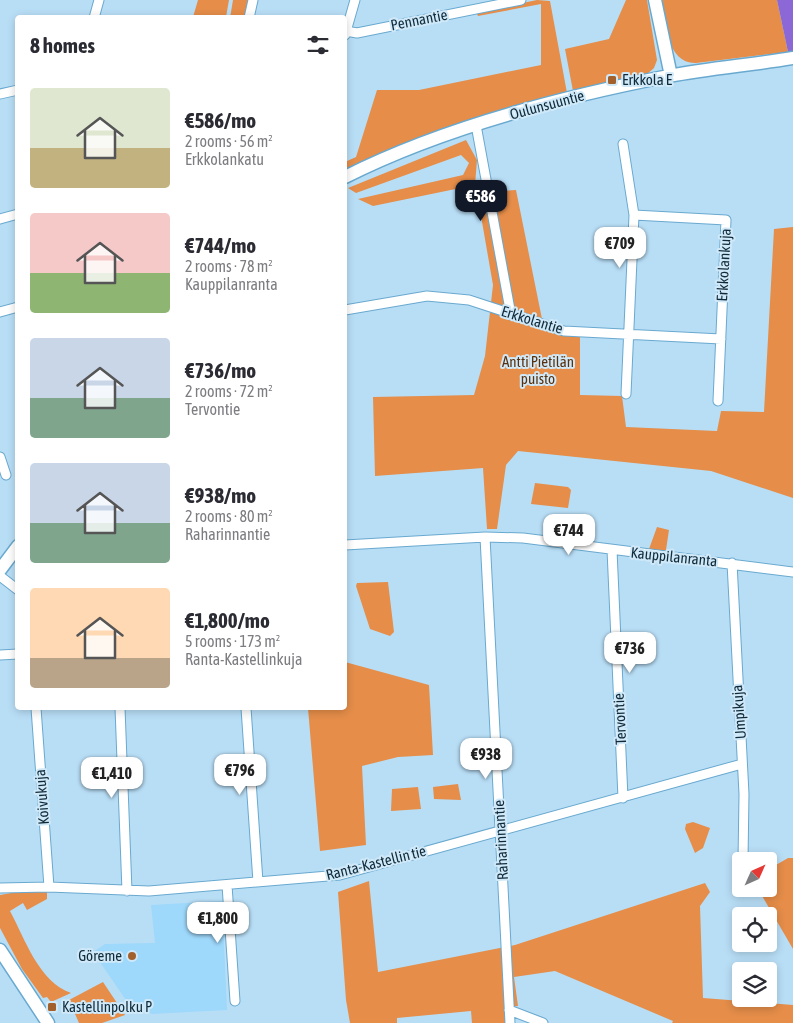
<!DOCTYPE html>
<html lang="en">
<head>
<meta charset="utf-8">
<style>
	body { margin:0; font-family:"Asap Condensed",sans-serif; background:#f7f7f7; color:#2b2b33; height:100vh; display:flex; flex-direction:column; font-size:19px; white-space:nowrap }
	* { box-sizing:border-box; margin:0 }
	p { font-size:16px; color:#7c7c81 }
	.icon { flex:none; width:28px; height:28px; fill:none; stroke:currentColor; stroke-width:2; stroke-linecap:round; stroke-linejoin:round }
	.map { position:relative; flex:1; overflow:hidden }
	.sheet { position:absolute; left:15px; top:15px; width:332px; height:695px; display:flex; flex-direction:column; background:#fff; border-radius:5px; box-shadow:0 2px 8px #0003 }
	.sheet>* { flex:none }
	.needle { width:32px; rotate:45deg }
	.tools { position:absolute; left:732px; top:852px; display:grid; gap:10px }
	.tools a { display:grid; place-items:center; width:45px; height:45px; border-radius:5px; background:#fff; box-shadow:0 2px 8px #0003; font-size:25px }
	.price { position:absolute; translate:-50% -42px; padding:0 11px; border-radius:10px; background:#fff; color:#222; font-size:16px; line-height:32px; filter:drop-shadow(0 1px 2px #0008) }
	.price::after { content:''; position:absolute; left:50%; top:30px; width:15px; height:11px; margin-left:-8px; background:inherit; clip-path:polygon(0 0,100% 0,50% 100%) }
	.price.active { background:#111827; color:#fff }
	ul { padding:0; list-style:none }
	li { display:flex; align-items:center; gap:15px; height:125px; padding:0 15px }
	li span { display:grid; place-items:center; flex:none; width:140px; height:100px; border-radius:5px; color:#555 }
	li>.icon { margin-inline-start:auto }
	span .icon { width:60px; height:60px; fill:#fffc; stroke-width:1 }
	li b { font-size:21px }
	h2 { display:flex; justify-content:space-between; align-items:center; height:60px; padding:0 15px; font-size:21px }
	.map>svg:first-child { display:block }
</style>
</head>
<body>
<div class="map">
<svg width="793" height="1023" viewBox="0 0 793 1023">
	<rect width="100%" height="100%" fill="#b8def6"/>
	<path fill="#9ed8fb" d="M222 901 227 1010 152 1014 128 1003 93 952 105 944 155 943 151 905Z"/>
	<path fill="#e58d49" d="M198 0H229L226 17H193Z
		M233 0H249L245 17 230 18Z
		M537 0 550 1 567 93 345 172V162L356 157 377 90H419L541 65V4L478 16 477 14 478 12Z
		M626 0H647L657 60 654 68 646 75 573 91 565 49 609 39Z
		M660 0H777L788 52 696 63C667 64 665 22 660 0Z
		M466 140 477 160 475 185 373 206 358 199 463 175 469 163 461 155 356 193 348 188Z
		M516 190 542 319V330L580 336V395L622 396 626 427 717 431 721 411 764 412 774 229 793 227V498L711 471 518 451 506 465 497 529H487L483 468 375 476 373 397 474 395 485 356 493 285 477 193Z
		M535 483 568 487 571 490 568 508 531 504Z
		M657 527 669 530 666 550 663 552 649 549Z
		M388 582 394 632 390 636 370 629 356 586 357 583Z
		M345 662 429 685 433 755 398 757 362 766 366 845 320 851 308 708H345Z
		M458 784 461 800 434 799 433 787Z
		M418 787 421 809 391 811 392 789Z
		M693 822 710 828 703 848 695 853 685 829 686 824Z
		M788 858H793V949L758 889H769V869Z
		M369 881 378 972 515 945 705 883 710 892 700 906 703 998 793 1005V1023H672L673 1021 555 971 514 977 518 1006 505 1007 506 1023H472L471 1011 397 1018V1023H350L346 1000 338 892Z
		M47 890V899L27 910 23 903 10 911C25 939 39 982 71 993L51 1002 47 997 43 998 22 969 0 928V895L17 892Z
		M103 982 125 1015 102 1023H79L69 1000Z"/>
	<path fill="#8b68d5" d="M777 0H793V62L788 52Z"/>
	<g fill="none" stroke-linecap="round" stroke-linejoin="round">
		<defs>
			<path id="street" d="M94 18 99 0
				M249 18 253 0
				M346 31 357 33 521 0
				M345 35 355 0
				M0 94 18 90
				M476 125 511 315
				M623 144 634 215 626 394
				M634 215 726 220 718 401
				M0 219 18 214
				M345 310 427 296 469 300 564 331 721 339
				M0 312 18 307
				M0 457 6 475
				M485 537 510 1023
				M345 545 485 537 523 538 793 572
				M612 550 623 798
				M732 563 744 794 743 861
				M0 576 18 590
				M0 655 18 654
				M36 708 49 887
				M120 708 127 891
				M246 708 258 882
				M227 885 235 1001
				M0 888 49 887 149 891 340 875 742 764
				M509 1010 543 1023"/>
			<path id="secondary" d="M655 0 671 76
				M345 177C444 127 561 97 669 76 710 68 752 65 793 58
				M0 570 18 546
				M0 950 48 1023"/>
		</defs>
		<use href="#street" stroke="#69a9cf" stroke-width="11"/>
		<use href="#secondary" stroke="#69a9cf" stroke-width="15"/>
		<use href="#street" stroke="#fff" stroke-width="9"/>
		<use href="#secondary" stroke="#fff" stroke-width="12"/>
	</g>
	<g fill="#a1602c" stroke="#d0e9f9" stroke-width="2">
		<rect x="607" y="75" width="10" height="10" rx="2.5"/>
		<circle cx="132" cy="956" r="5"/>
		<rect x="47" y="1002" width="10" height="10" rx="2.5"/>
	</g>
	<g text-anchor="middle" stroke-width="4" stroke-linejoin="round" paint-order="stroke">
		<g font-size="15" fill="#102a3a" stroke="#d0e9f9">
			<text transform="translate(419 20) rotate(-11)" y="5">Pennantie</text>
			<text transform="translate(547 105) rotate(-15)" y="5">Oulunsuuntie</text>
			<text transform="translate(724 265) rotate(-87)" y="5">Erkkolankuja</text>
			<text transform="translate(532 320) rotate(17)" y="5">Erkkolantie</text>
			<text transform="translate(674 557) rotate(6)" y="5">Kauppilanranta</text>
			<text transform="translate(739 712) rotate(-94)" y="5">Umpikuja</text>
			<text transform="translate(620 719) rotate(-93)" y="5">Tervontie</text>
			<text transform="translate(42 797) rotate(-94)" y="5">Koivukuja</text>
			<text transform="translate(501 840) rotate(-93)" y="5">Raharinnantie</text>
			<text transform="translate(376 863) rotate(-14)" y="5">Ranta-Kastellin tie</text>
		</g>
		<g font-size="15" fill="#102a3a" stroke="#d0e9f9" text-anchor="start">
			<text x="622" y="85">Erkkola E</text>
			<text x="122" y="961" text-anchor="end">Göreme</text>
			<text x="62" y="1012">Kastellinpolku P</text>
		</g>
		<g font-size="15" fill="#5a310e" stroke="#d0e9f9">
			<text x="538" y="367">Antti Pietilän<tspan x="538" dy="17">puisto</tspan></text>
		</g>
	</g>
</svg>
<div class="tools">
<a><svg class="needle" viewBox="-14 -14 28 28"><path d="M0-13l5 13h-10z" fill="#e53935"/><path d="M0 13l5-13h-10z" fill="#7c7c81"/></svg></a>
<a><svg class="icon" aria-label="locate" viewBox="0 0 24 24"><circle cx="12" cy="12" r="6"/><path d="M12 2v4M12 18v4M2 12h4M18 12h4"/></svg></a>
<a><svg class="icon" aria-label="layers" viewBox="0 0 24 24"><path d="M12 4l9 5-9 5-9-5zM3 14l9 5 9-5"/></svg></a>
</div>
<b class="price active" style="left:481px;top:222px">€586</b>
<b class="price" style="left:620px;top:269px">€709</b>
<b class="price" style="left:569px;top:556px">€744</b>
<b class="price" style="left:630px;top:674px">€736</b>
<b class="price" style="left:486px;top:780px">€938</b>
<b class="price" style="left:240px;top:796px">€796</b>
<b class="price" style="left:112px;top:799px">€1,410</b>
<b class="price" style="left:218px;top:944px">€1,800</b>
<section class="sheet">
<h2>8 homes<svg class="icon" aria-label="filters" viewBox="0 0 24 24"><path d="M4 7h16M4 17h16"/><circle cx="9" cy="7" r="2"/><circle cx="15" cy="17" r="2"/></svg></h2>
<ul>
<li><span style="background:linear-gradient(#dfe7d0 60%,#c2b280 0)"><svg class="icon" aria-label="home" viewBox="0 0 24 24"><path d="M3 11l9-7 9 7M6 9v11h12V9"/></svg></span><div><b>€586/mo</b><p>2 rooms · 56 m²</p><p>Erkkolankatu</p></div></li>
<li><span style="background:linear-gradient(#f6c9c9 60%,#8fb573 0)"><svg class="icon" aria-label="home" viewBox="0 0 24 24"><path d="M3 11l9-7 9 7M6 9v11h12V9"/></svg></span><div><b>€744/mo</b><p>2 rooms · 78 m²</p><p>Kauppilanranta</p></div></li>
<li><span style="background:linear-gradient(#c9d6e8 60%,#7fa58c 0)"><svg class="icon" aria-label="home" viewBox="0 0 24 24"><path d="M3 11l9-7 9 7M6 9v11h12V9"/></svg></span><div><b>€736/mo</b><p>2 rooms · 72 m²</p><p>Tervontie</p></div></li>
<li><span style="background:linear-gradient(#c9d6e8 60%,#7fa58c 0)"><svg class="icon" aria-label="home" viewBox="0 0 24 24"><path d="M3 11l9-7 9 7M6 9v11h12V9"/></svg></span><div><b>€938/mo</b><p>2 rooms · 80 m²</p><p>Raharinnantie</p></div></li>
<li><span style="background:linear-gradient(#ffd9b3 70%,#b9a48a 0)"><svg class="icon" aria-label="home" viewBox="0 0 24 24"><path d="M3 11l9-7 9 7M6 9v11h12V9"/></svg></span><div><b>€1,800/mo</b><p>5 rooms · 173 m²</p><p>Ranta-Kastellinkuja</p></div></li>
</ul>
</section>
</div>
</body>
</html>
